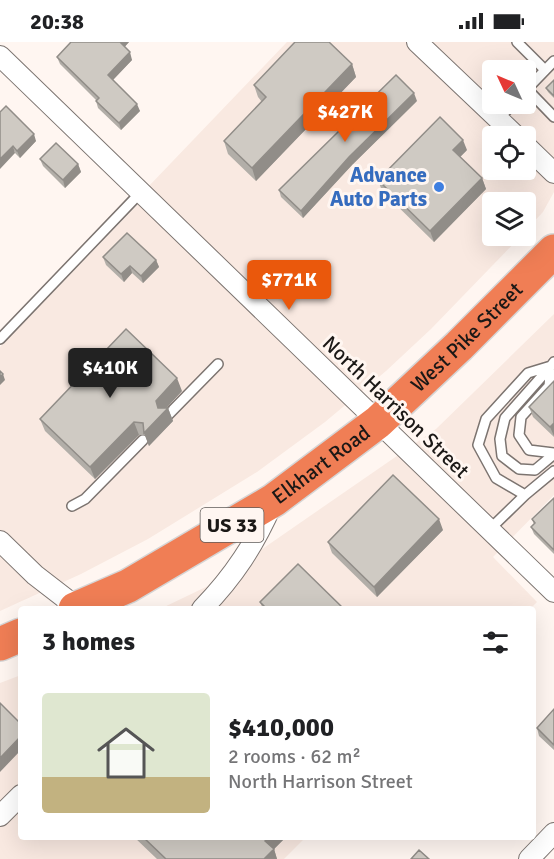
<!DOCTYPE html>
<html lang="en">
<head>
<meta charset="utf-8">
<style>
	body { margin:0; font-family:Signika,sans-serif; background:#f2f2f2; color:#202124; height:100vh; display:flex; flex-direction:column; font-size:22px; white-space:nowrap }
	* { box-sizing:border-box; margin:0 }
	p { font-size:20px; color:#757577 }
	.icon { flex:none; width:33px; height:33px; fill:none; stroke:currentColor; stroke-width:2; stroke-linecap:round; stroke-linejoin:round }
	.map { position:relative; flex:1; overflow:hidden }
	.details { position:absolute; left:18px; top:564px; width:518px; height:234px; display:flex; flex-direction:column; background:#fff; border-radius:6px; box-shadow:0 6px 24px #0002 }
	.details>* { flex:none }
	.needle { width:39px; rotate:314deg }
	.fabs { position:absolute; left:482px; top:18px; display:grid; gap:12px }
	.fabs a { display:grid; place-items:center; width:54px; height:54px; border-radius:6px; background:#fff; box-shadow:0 6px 24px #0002; font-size:30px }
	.price { position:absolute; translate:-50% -51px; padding:0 14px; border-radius:6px; background:#ea580c; color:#fff; font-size:20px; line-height:39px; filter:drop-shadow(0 2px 3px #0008) }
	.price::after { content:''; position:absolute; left:50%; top:36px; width:18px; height:14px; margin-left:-9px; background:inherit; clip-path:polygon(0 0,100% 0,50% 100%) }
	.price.active { background:#222; color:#fff }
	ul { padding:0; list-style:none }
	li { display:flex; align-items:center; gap:18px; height:150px; padding:0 24px }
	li+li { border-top:2px solid #e0e0e0 }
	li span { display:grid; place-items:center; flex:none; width:168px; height:120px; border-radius:6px; color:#555 }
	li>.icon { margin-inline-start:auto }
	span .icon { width:72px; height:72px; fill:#fffc; stroke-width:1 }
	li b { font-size:26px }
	h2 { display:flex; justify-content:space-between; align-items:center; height:72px; padding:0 24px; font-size:26px }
	.status { display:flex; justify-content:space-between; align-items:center; height:42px; padding:0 30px; background:#fff; direction:ltr }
	.status svg { height:16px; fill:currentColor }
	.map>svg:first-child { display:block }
</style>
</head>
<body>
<div class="status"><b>20:38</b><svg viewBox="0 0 49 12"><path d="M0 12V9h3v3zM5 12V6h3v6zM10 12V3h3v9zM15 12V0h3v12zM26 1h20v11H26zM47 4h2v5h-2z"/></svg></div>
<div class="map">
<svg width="554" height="817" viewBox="0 0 554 817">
	<rect width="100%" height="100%" fill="#fff6f1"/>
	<path fill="#f9e9e1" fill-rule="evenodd" d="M287 0H554V150L543 170 525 189V160H492V194H521L431 287 386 329 325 380 257 430 148 497 81 532 0 569V305L151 149 148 145ZM492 28H525V62H492ZM492 94H525V128H492Z
		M554 272V453L493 515 537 560 530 567H160L210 543 436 387Z
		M21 633V795H306L284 817H0V641Z"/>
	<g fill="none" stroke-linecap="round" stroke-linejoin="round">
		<defs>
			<path id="lane" d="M517 0 545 28
				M527 47 554 75
				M525 49 554 19
				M498 77 513 62
				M0 297 141 150
				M554 320 551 324 528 331 486 377 478 403 496 436 525 453 554 429
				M551 324 505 376 500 397 502 414 519 427 535 428 553 413
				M551 324 549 344 521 375 519 393 529 408 554 411
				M167 374 218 322
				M72 464 85 457 143 398
				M490 487 525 453"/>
			<path id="street" d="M417 0 516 94
				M0 14 554 550
				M525 103 554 131
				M0 499 35 533 79 567
				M202 567C234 534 255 502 273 460
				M0 774 21 753
				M529 817 554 791"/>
			<g id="highway">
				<path id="s1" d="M75 567 128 544 274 458 378 380 459 304 554 209"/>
				<path d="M0 602 21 593"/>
			</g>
		</defs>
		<use href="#lane" stroke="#7c7470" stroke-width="12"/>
		<use href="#street" stroke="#7c7470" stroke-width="22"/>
		<use href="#highway" stroke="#d6d5d5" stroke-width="36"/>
		<use href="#lane" stroke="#fff" stroke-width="9"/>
		<use href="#street" stroke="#fff" stroke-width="20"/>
		<use href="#highway" stroke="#f07e55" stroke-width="33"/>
	</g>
	<path fill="#b2aea8" d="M71 0H129L124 5 132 18 113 38 140 69 121 88 98 66 96 59V58L60 22 57 15Z
		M352 22 356 35 256 139 228 112 224 99 262 60 258 55 254 43Z
		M554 38V56L548 50 546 46Z
		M417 59 352 123 303 176 281 155 279 148Z
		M0 70 36 99 20 116 15 111Z
		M467 108 460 115 482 136 486 147 434 200 382 149 378 138Z
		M40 117 78 122 81 130 65 146 43 124Z
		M103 215 156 218 159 225 143 241 132 231 124 240 106 223Z
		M554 339V395L533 375 529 365Z
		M182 349 166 366H168L173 379 149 404 145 393H139L95 437 45 389 40 377Z
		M554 456V512L534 492 531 485 534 482 532 477Z
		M443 488 377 555 332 511 328 500Z
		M260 560 344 567H263Z
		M554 667V708L539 694 537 686Z
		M134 795H286L274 807 277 817H157Z"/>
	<path fill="#918d88" d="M120 0H129L122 8Z
		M130 10 132 18 111 40 108 33Z
		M352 22 356 35 256 139 252 126Z
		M414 51 417 59 352 123 303 176 301 169 349 115Z
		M137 62 140 69 121 88 119 81Z
		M34 92 36 99 20 116 17 109Z
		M463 98 467 108 457 118 453 108Z
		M13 104 15 111 0 127V117Z
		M78 122 81 130 65 146 63 138Z
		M482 136 486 147 434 200 430 189Z
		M156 218 159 225 143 241 141 234Z
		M130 224 132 231 124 240 121 232Z
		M3 332 5 338 0 343V335Z
		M177 336 182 349 161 372 168 366 173 379 149 404 144 391 156 359Z
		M134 380 139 393 95 437 90 425Z
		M554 381V394L550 385Z
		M439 477 443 488 377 555 374 545Z
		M21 694V708L0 730V716Z
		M269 795H286L274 807 277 817H264L265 799Z"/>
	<path fill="#cfcac3" stroke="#918d88" stroke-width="1.5" d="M71 0H120L130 10 108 33 137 62 119 81 96 59 99 56 57 15Z
		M295 0H329L352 22 252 126 224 99 266 55 254 43Z
		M396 33 414 51 349 115 301 169 279 148Z
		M554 38V54L546 46Z
		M6 64 34 92 17 109 13 104 0 117V70Z
		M440 75 463 98 453 108 482 136 430 189 378 138Z
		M56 101 78 122 63 138 40 117Z
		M127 191 156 218 141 234 130 224 121 232 103 215Z
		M126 287 177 336 156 359 158 366H168L144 391 143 381 134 380 90 425 40 377Z
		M0 329 3 332 0 335Z
		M554 339V381L550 385 529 365Z
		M393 433 439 477 374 545 328 500Z
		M554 456V508L531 485 535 481 532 477Z
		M298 522 344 567H267L260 560Z
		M0 661 21 682V694L0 716Z
		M554 667V703L537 686Z
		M143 795H269L265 799 274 807 264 817H166Z
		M419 808 429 817H411Z"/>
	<circle fill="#3f7fe0" stroke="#fff6f1" stroke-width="2" cx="439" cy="145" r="6"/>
	<g text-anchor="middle" stroke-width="6" stroke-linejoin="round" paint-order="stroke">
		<rect fill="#fff6f1" stroke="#5f5b58" stroke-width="1.5" x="200.5" y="466" width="63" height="34" rx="4.5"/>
		<g font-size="20" font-weight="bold" fill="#1b1816">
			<text x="232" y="490">US 33</text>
		</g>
		<g font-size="21" font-weight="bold" fill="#366cbe" stroke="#fff6f1" text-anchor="end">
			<text x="427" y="140">Advance<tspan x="427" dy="24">Auto Parts</tspan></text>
		</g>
		<g font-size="21" fill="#1b1816" stroke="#fff6f1">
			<text dy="7" stroke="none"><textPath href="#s1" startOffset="480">West Pike Street</textPath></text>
			<text transform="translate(396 365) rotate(44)" y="7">North Harrison Street</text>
			<text dy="7" stroke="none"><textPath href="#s1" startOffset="286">Elkhart Road</textPath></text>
		</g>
	</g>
</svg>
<div class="fabs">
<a><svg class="needle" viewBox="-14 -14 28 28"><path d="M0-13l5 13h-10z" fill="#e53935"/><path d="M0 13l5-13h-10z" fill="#757577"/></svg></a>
<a><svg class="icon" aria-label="locate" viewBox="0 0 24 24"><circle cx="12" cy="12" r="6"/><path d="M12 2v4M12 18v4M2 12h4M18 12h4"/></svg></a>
<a><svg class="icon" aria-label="layers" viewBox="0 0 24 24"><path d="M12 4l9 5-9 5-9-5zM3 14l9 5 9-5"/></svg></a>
</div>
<b class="price" style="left:345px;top:101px">$427K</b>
<b class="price" style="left:289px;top:269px">$771K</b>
<b class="price active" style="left:110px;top:357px">$410K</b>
<section class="details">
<h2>3 homes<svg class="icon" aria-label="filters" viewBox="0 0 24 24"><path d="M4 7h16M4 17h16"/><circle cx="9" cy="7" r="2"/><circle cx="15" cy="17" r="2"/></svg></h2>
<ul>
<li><span style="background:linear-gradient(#dfe7d0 70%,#c2b280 0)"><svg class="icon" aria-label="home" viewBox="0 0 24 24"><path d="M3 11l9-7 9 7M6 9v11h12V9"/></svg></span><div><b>$410,000</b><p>2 rooms · 62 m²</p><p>North Harrison Street</p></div></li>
</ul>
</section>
</div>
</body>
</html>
